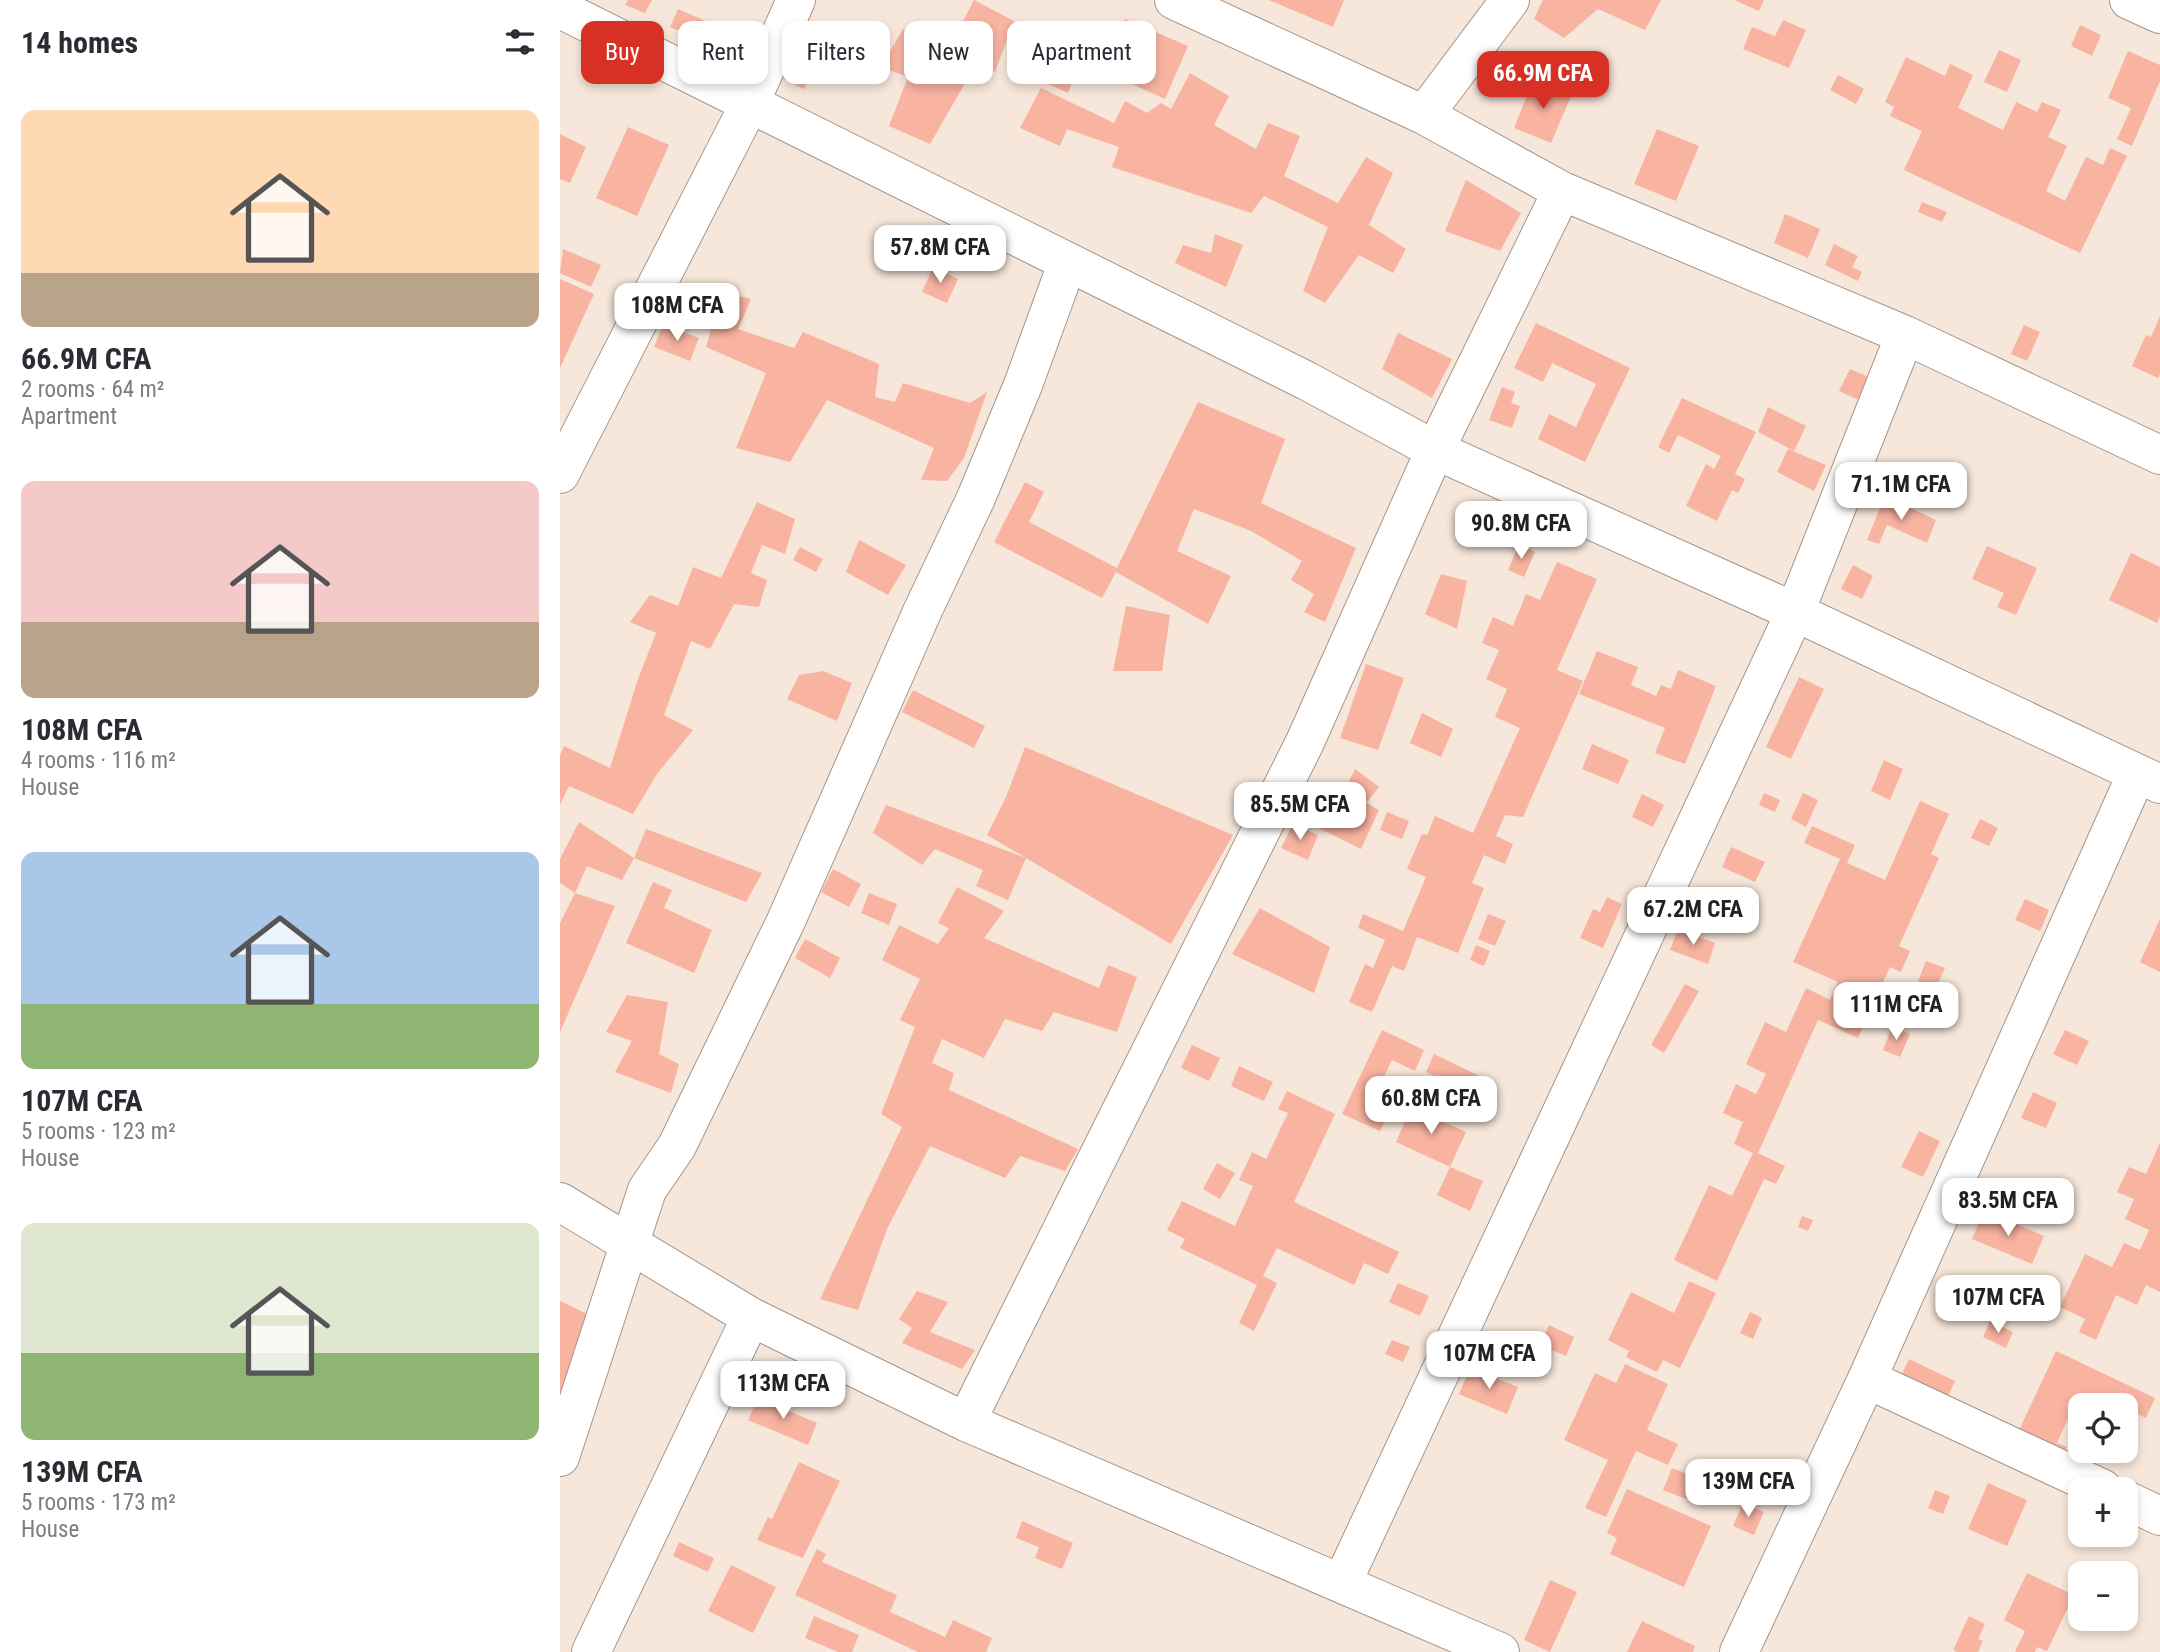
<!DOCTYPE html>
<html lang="en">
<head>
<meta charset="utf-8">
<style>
	body { margin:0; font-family:"Roboto Condensed",sans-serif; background:#f7f7f7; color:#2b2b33; height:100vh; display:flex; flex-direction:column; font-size:26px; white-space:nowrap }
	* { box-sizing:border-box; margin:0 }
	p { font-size:23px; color:#7c7c81 }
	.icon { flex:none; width:38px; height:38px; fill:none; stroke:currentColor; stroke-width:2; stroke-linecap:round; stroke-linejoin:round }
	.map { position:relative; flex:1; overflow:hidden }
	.details { display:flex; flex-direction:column; background:#fff; width:560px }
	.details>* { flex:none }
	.guide { position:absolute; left:21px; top:21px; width:665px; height:63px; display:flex; gap:14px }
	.buttons { position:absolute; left:1508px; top:1393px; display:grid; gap:14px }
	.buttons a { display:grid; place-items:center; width:70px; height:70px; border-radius:14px; background:#fff; box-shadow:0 4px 10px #0003; font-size:35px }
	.price { position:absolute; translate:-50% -60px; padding:0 16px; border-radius:14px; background:#fff; color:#222; font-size:23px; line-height:46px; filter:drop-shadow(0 2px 4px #0008) }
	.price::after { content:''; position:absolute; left:50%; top:42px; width:21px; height:16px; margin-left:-10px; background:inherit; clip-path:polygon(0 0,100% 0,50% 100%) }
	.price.selected { background:#d93025; color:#fff }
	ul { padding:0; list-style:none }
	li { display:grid; align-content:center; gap:14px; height:371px; padding:0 21px }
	li span { display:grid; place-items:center; height:217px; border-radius:14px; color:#555 }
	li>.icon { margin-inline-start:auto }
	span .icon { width:126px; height:126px; fill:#fffc; stroke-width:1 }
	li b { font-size:30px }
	h2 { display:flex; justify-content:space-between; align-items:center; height:84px; padding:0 21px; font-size:30px }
	.chip { padding:0 24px; border-radius:14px; background:#fff; box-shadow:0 4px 10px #0003; font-size:24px; line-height:63px }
	.chip.selected { background:#d93025; color:#fff }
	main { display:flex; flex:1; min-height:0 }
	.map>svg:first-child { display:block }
</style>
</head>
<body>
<main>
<section class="details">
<h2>14 homes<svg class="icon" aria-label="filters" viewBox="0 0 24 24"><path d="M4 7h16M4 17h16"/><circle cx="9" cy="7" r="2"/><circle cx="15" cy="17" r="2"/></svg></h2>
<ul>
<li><span style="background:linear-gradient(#ffd9b3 75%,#b9a48a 0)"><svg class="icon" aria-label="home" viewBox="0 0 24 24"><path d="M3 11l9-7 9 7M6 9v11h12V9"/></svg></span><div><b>66.9M CFA</b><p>2 rooms · 64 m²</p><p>Apartment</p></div></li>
<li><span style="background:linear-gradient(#f6c9c9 65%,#b9a48a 0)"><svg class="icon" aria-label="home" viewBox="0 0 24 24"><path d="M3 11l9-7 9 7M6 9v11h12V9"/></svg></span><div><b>108M CFA</b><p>4 rooms · 116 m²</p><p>House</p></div></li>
<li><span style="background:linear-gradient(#a9c7e8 70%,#8fb573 0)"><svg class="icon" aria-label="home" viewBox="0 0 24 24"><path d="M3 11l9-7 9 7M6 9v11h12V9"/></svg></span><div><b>107M CFA</b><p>5 rooms · 123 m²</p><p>House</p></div></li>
<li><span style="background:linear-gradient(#dfe7d0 60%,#8fb573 0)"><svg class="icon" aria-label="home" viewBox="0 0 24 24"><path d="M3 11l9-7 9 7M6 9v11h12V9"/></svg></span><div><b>139M CFA</b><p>5 rooms · 173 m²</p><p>House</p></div></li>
</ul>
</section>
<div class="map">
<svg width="1600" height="1652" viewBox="0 0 1600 1652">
	<rect width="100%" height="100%" fill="#f7e7da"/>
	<path fill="#f8b3a1" d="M68 0H92L85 13 65 5Z
		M414 0 454 21 435 72 415 66 370 144 329 126 348 77 321 67 343 29 390 46Z
		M709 0H784L773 27Z
		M983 0H1101L1085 30 1038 9 1004 38 974 19Z
		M1174 0H1204L1199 11Z
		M118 9 157 26 150 44 110 27Z
		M565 19 628 46 605 99 543 71Z
		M1223 20 1246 30 1229 68 1183 49 1192 27 1215 36Z
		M1520 25 1541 35 1532 56 1511 46Z
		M501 45 523 55 508 93 486 83Z
		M1439 50 1461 60 1447 92 1424 82Z
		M1568 51 1600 65V81L1572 146 1557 139 1571 108 1548 98Z
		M234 57 255 68 244 89 223 79Z
		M1346 57 1385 76 1390 64 1413 75 1398 108 1443 130 1456 102 1477 112 1482 102 1501 110 1488 137 1507 146 1486 191 1505 201 1526 157 1543 165 1550 148 1567 156 1520 253 1344 170 1362 131 1330 116 1334 107 1325 102Z
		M630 73 669 96 654 125 696 149 708 123 740 136 724 176 778 203 806 157 833 173 809 225 846 249 833 273 799 255 765 303 743 291 768 227 704 196 691 213 552 167 559 147 507 129 500 146 460 128 481 88 554 123 565 101 587 113 601 103 611 109Z
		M1278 75 1304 89 1296 104 1270 90Z
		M974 78 1012 94 991 143 954 128Z
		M68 127 109 145 77 216 36 198Z
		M1097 129 1139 146 1116 201 1074 184Z
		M0 134 26 147 10 183 0 179Z
		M906 180 961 213 940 251 885 231Z
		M1362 202 1387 212 1382 222 1358 212Z
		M1225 214 1260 229 1248 258 1214 243Z
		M655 234 683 245 666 287 615 263 623 245 651 253Z
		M1274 244 1298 256 1292 267 1302 272 1298 281 1265 265Z
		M3 249 41 265 31 287 0 273Z
		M373 267 398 279 387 303 362 292Z
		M0 279 34 294 0 368Z
		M161 292 191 299 178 329 234 348 243 332 319 364 315 397 335 402 343 383 410 403 427 392 404 458 387 481 361 480 374 448 267 400 230 462 176 448 206 373 146 347Z
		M1600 316V374L1598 378 1572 366 1586 335 1591 337Z
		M976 323 1070 368 1025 462 978 439 989 414 1016 427 1036 384 992 363 983 382 954 368Z
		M103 325 139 338 130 361 94 347Z
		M1464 325 1480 332 1467 361 1451 354Z
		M838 333 892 359 872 398 822 369Z
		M1290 369 1309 377 1299 400 1279 391Z
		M942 387 955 392 951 403 960 406 952 428 929 420Z
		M1122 398 1196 432 1175 474 1185 479 1178 493 1172 490 1157 521 1126 506 1146 464 1154 469 1161 456 1118 435 1109 453 1098 447Z
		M638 402 725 439 701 503 796 548 765 622 744 612 754 594 731 580 742 561 691 531 634 509 617 551 671 576 648 624 556 572 542 598 434 542 465 482 484 492 469 522 557 568Z
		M1208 407 1246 426 1234 451 1198 432Z
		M1228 449 1266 465 1254 491 1217 472Z
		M1325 496 1376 520 1367 543 1327 525 1319 544 1307 540Z
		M197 502 235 519 225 554 202 545 191 573 207 580 199 607 174 604 150 649 131 641 104 715 133 730 97 774 73 814 9 786 0 805V756L4 746 50 768 78 679 96 633 70 622 90 595 118 606 133 567 161 578Z
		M299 540 346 565 328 595 286 572Z
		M959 544 975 552 964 577 948 570Z
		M1427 546 1477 568 1456 615 1437 607 1444 593 1412 579Z
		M240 547 263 559 256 572 233 560Z
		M1571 553 1600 567V616L1597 623 1549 600Z
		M997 562 1037 579 997 670 1023 681 963 817 945 815 936 836 953 844 945 864 924 855 912 883 924 888 898 953 857 937 844 971 832 966 812 1012 789 1002 805 964 813 968 825 940 798 928 803 914 843 931 866 877 847 869 862 834 867 835 875 816 913 833 960 728 935 717 947 689 926 679 939 650 922 643 933 617 953 626 966 594 980 600Z
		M1293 565 1313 576 1302 599 1281 589Z
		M881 574 907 581 897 629 865 614Z
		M566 606 610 615 602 671H553Z
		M1037 651 1078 667 1071 685 1096 696 1101 685 1111 689 1118 670 1156 686 1125 764 1095 753 1105 728 1019 694Z
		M806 664 844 678 818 750 780 738Z
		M263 671 292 683 277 721 227 699 239 675Z
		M1239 677 1264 689 1231 759 1206 747Z
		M353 690 425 726 414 748 342 712Z
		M862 713 893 729 881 757 850 743Z
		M1032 744 1069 760 1058 784 1022 769Z
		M465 747 673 835 611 944 466 858 448 900 416 886 423 870 375 849 362 865 313 833 326 805 466 858 427 835 446 797Z
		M1324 760 1343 769 1330 800 1311 791Z
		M795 769 819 787 806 803 819 810 801 849 740 819 761 783 785 789Z
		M1204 793 1220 800 1215 812 1199 805Z
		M1243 793 1258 800 1246 827 1231 819Z
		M1082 794 1104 805 1093 827 1072 817Z
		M1360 801 1389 814 1371 854 1379 858 1339 946 1350 951 1341 972 1330 967 1298 1038 1258 1020 1198 1153 1225 1166 1216 1184 1204 1179 1157 1281 1114 1260 1149 1185 1172 1196 1193 1153 1174 1144 1183 1122 1163 1113 1176 1084 1196 1094 1206 1074 1186 1064 1205 1022 1226 1032 1246 988 1270 1000 1278 982 1233 962 1280 859 1244 843 1252 826 1295 845 1287 863 1325 880Z
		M827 812 849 821 842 839 820 830Z
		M1420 819 1438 828 1429 846 1411 838Z
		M19 822 74 858 62 880 27 866 15 893 0 883V859Z
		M733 824 758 835 748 860 721 848Z
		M86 829 202 873 186 902 74 858Z
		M1171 847 1205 862 1195 882 1162 867Z
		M273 869 301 884 289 907 261 892Z
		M93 882 112 890 104 908 152 930 134 973 66 943Z
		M397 887 444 911 424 938 539 988 548 965 577 977 557 1032 494 1012 482 1031 445 1019 424 1058 382 1039 372 1063 394 1073 389 1090 518 1149 505 1171 460 1156 445 1178 370 1146 327 1229 298 1310 260 1299 342 1127 321 1114 355 1027 340 1020 360 979 322 960 339 925 378 944 389 928 378 923Z
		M15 893 55 906 0 1032V923Z
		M309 893 337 904 329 925 301 913Z
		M1047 897 1062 904 1043 948 1020 938 1033 909 1040 912Z
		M1465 899 1489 910 1480 931 1455 920Z
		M700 908 770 947 754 993 672 954Z
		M928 914 946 921 935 946 918 939Z
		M1600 919V972L1580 962Z
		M1118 929 1155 943 1148 964 1110 950Z
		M245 939 280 958 270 978 235 958Z
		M916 945 930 951 924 966 910 960Z
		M1366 961 1385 968 1376 988 1358 981Z
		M1125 984 1139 991 1104 1053 1091 1045Z
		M67 995 108 1002 99 1054 119 1064 111 1093 55 1072 72 1041 46 1032Z
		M1332 1027 1350 1034 1340 1057 1323 1050Z
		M822 1030 864 1050 855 1071 832 1060 811 1105 829 1112 820 1131 782 1114Z
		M1505 1030 1529 1041 1517 1065 1493 1054Z
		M632 1045 660 1058 649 1081 621 1068Z
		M874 1054 936 1084 928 1103 866 1072Z
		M679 1066 713 1082 704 1101 671 1086Z
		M727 1091 775 1114 734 1202 839 1252 828 1274 804 1263 794 1285 717 1248 703 1276 717 1283 694 1331 679 1323 697 1285 620 1248 625 1239 607 1230 622 1201 675 1226 693 1186 679 1180 692 1152 706 1159 728 1113 718 1109Z
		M1473 1092 1497 1103 1486 1128 1461 1118Z
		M853 1103 866 1108 864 1113 906 1132 890 1167 836 1142Z
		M1359 1131 1380 1141 1363 1177 1341 1167Z
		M1600 1143V1292L1586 1285 1577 1305 1556 1295 1536 1340 1519 1332 1525 1319 1500 1307 1525 1254 1552 1267 1564 1243 1580 1250 1589 1230 1565 1219 1574 1199 1557 1192 1569 1167 1586 1174Z
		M657 1163 675 1173 660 1199 643 1189Z
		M890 1167 923 1181 910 1211 877 1195Z
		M1424 1211 1484 1236 1472 1264 1412 1239Z
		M1242 1216 1253 1220 1248 1231 1238 1227Z
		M1129 1281 1156 1293 1120 1368 1103 1360 1097 1372 1066 1357 1069 1351 1048 1340 1071 1292 1114 1313Z
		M838 1283 869 1296 860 1316 829 1302Z
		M357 1291 388 1302 370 1332 415 1350 402 1369 342 1343 352 1328 339 1319Z
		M0 1301 40 1320 0 1407Z
		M1190 1312 1202 1318 1193 1339 1180 1333Z
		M1430 1321 1453 1332 1446 1348 1423 1337Z
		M989 1325 1014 1337 1006 1356 980 1345Z
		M832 1340 850 1347 843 1362 825 1354Z
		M1496 1351 1595 1398 1586 1418 1571 1411 1566 1422V1405H1521V1409L1514 1405 1497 1443 1507 1447 1499 1462 1454 1441Z
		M1349 1359 1395 1381 1385 1403 1339 1381Z
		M1065 1364 1108 1384 1087 1430 1118 1444 1108 1465 1076 1451 1046 1517 1025 1508 1048 1460 1004 1440 1035 1373 1056 1383Z
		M910 1368 958 1387 947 1414 899 1394Z
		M198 1398 257 1423 248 1445 188 1420Z
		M239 1462 280 1481 243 1558 197 1540 208 1517 212 1519Z
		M1112 1468 1135 1477 1126 1499 1103 1490Z
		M1428 1483 1467 1500 1447 1546 1408 1529Z
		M1067 1489 1151 1526 1124 1587 1050 1554 1057 1538 1047 1533Z
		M1375 1490 1390 1496 1383 1514 1368 1508Z
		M1183 1503 1204 1512 1194 1535 1173 1526Z
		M462 1521 513 1543 502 1569 475 1558 479 1547 456 1538Z
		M119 1542 154 1558 148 1572 113 1556Z
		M257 1549 266 1554 262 1562 337 1595 330 1612 385 1637 393 1620 432 1638 426 1652H358L235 1595Z
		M171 1565 216 1587 193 1633 148 1611Z
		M1467 1573 1514 1595 1487 1651 1477 1647 1475 1652H1455L1465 1631 1444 1620Z
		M990 1580 1017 1592 990 1652 964 1640Z
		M254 1616 299 1635 292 1652H278L245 1638Z
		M1409 1616 1425 1624 1418 1639 1423 1641 1418 1652H1397L1393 1650Z
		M1082 1621 1135 1646 1133 1652H1067Z"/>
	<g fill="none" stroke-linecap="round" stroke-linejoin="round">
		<defs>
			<path id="minor" d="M614 0 864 115 1002 191 1345 335 1600 455
				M1569 0 1600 14
				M0 9 747 381 875 450 1235 612 1600 784
				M864 115 950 0
				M0 474 189 105 236 0
				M0 1202 191 1317 406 1422 940 1652
				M1307 1379 1543 1489
				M406 1422 745 742 875 450 1002 191
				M0 1457 87 1190 117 1146 226 921 362 612 416 498 463 385 507 264
				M1566 1500 1600 1516
				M782 1583 1235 612 1345 335
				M31 1652 191 1317
				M1179 1652 1307 1379 1577 773"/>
		</defs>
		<use href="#minor" stroke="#a5958a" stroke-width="40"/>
		<use href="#minor" stroke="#fff" stroke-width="38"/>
	</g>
</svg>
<div class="buttons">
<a><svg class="icon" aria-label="locate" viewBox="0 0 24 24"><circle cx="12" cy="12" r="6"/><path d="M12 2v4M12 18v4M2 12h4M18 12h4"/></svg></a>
<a>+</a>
<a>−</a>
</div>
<b class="price selected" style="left:983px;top:111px">66.9M CFA</b>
<b class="price" style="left:380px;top:285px">57.8M CFA</b>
<b class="price" style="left:117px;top:343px">108M CFA</b>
<b class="price" style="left:1341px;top:522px">71.1M CFA</b>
<b class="price" style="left:961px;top:561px">90.8M CFA</b>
<b class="price" style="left:740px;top:842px">85.5M CFA</b>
<b class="price" style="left:1133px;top:947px">67.2M CFA</b>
<b class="price" style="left:1336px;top:1042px">111M CFA</b>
<b class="price" style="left:871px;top:1136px">60.8M CFA</b>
<b class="price" style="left:1448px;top:1238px">83.5M CFA</b>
<b class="price" style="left:1438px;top:1335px">107M CFA</b>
<b class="price" style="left:929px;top:1391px">107M CFA</b>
<b class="price" style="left:223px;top:1421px">113M CFA</b>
<b class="price" style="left:1188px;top:1519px">139M CFA</b>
<div class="guide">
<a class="chip selected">Buy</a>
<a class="chip">Rent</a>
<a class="chip">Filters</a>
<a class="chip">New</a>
<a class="chip">Apartment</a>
</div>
</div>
</main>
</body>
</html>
